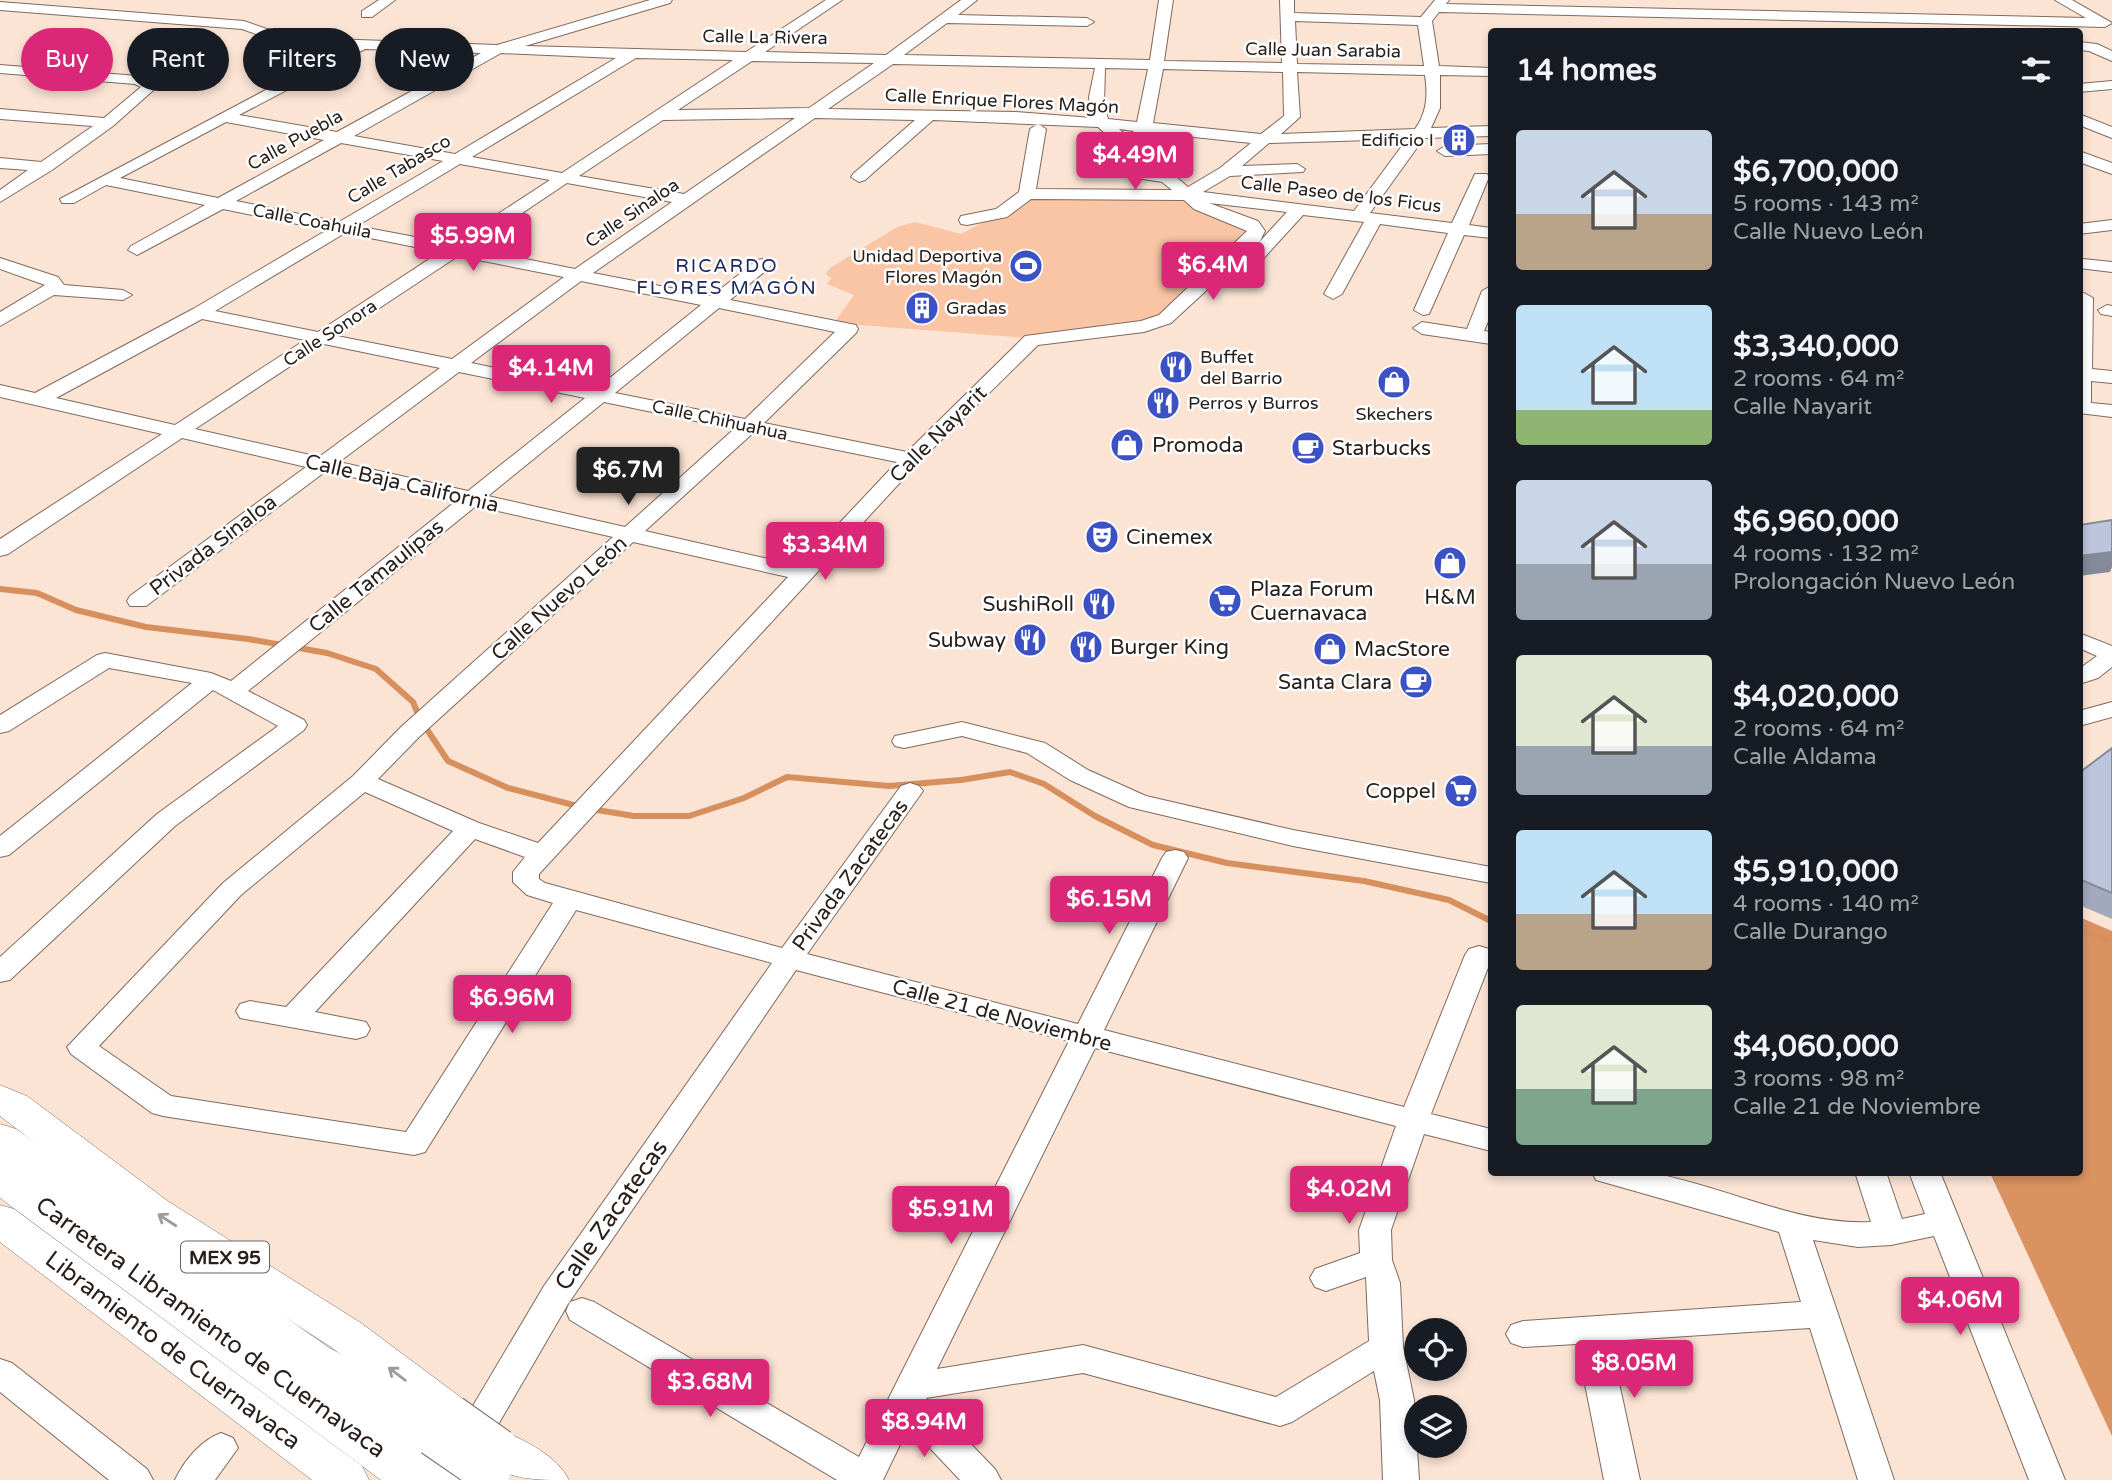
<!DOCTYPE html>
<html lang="en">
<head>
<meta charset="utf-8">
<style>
	body { margin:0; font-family:"Varela Round",sans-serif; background:#242831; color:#f1f3f6; height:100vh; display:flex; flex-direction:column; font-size:26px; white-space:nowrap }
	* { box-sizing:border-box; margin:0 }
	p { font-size:23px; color:#9ea1a6 }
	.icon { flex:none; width:38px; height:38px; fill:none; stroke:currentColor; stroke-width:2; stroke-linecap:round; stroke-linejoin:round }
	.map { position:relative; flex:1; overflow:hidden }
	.details { position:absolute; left:1488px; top:28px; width:595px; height:1148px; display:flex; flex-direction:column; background:#171b24; border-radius:7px; box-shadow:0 4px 10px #0003 }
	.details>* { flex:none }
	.hud { position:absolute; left:21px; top:28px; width:665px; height:63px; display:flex; gap:14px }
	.controls { position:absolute; left:1404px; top:1318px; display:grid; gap:14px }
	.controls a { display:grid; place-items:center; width:63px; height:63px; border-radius:50%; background:#171b24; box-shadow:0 4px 10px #0003; font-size:35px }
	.price { position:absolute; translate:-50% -60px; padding:0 16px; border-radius:7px; background:#db2777; color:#fff; font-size:23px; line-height:46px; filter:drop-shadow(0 2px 4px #0008) }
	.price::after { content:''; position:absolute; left:50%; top:42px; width:21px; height:16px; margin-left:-10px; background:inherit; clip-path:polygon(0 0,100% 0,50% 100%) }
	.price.active { background:#222; color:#fff }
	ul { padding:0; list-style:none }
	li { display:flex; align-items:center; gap:21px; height:175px; padding:0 28px }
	li span { display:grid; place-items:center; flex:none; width:196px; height:140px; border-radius:7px; color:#555 }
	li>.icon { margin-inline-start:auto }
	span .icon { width:84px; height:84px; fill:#fffc; stroke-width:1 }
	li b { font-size:30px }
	h2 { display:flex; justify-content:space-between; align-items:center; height:84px; padding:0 28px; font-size:30px }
	.pill { padding:0 24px; border-radius:32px; background:#171b24; box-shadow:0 4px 10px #0003; font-size:24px; line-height:63px }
	.pill.active { background:#db2777; color:#fff }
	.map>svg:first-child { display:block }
</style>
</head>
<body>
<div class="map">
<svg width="2112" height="1480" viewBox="0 0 2112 1480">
	<rect width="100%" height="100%" fill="#fce4d5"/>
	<path fill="#f9c5a5" d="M1178 196 1251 231 1160 318 1027 338 860 325 836 320 854 295 827 284 831 278 826 274 830 268 897 227 915 222 961 234 1028 199Z"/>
	<path fill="#db9261" d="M2079 917 2112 931V1436L1990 1173 2079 1172Z"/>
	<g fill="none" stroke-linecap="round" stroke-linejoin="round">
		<path stroke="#d88f5e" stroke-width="6" d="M0 589 37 593 76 610 146 627 248 639 327 653 376 669 413 702 420 719 448 761 508 788 581 807
			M591 809 634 816H689L744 798 787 777 889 786 961 780 1010 772 1044 784 1095 816 1153 845 1227 863 1364 881 1449 900 1491 921
			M2079 929 2112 943"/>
		<defs>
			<path id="minor" d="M379 0H395L372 17H362V11Z
				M650 0H672L670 3 525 46 746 52 826 0H842L765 52 886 55 961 0H977L958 15 1087 18 1094 22 1087 26 947 23 904 55 1150 60 1159 0H1173L1164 61 1282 63 1280 0H1294V13L1421 17 1435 0H1449L1446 4 2086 18 2055 0H2072L2112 23 2105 27 1439 12 1432 21 1439 66 1491 68V76L1440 75V108L1431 128 1491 126V136L1424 138 1370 213 1452 223 1475 174H1487L1489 177 1469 225 1491 228V238L1464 235 1429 314 1423 315 1414 310 1448 233 1380 224 1342 294 1333 299 1324 294 1364 222 1303 215 1243 281 1237 282 1228 277 1231 273 1287 212 1209 203 1258 221 1265 231 1260 241 1171 323 1144 332 1038 345 918 463 539 874V879L545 883 782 948 901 786 910 783 919 786 923 791 807 954 1078 1024 1162 858 1166 852 1175 850 1184 852 1188 858 1104 1030 1404 1107 1465 955 1469 949 1479 946 1489 949 1491 960 1431 1114 1491 1129V1151L1424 1134 1391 1230 1392 1260 1400 1283 1403 1347 1414 1400 1419 1480H1383L1380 1400 1374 1371 1292 1422 1280 1426 1083 1373 926 1398 995 1469 1001 1480H960L909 1426 883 1480H837L570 1320 566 1311 570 1302 582 1298 594 1302 859 1457 1069 1041 796 970 568 1304 466 1480H429L544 1286 772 963 576 910 425 1152 414 1155 163 1116 152 1113 71 1054 67 1047 223 883 353 776 401 727 613 537 476 506 248 691 304 720 307 725 304 730 175 826 10 980 0 982V957L157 814 278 726 213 690 9 855 0 857V836L192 683 109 668 9 731 0 733V715L97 655 105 653 211 673 231 681 456 501 326 471 146 606H130L127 601 130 596 306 467 182 438 8 554 0 556V539L162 434 0 397V385L35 393 193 309 327 230 223 209 137 255 128 250 131 246 205 205 106 185 74 203H62L60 199 345 48 281 43 242 29 0 10V2L244 21 284 35 303 38 497 45ZM1295 21 1418 25 1424 66 1297 64ZM365 49 481 53 337 132 239 115ZM501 53 616 58 455 154 354 136ZM636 58 733 60 562 173 472 157ZM752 61 874 63 809 108 678 110ZM893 64 1095 68 1089 97 1092 118 1016 112 828 109ZM1105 68 1148 69 1137 122 1108 119 1104 104ZM1163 69 1283 72 1284 116 1261 134 1153 123ZM1297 72 1425 75C1428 95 1427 113 1415 129L1281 134 1300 117ZM795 118 684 194 579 176 663 120ZM815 118 915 120 853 174 851 177 859 182 865 180 933 120 1098 127 1118 145 1103 170 1105 173 1162 182 1172 190 1036 189 1046 129 1038 124 1030 129 1019 192 996 209 961 216 959 220 961 224 967 225 1007 217 1031 199 1184 200 1194 209 1247 231 1159 315 1141 321 1025 336 907 452 764 423 856 333 858 329 856 325 730 300 769 268 772 264 763 259 757 260 712 296 593 273ZM226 122 324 140 218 198 120 178ZM1119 129 1134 131 1127 136ZM1142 132H1146L1251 143 1220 168 1188 187 1136 144 1144 135ZM1407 139 1354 211 1203 192 1230 176 1303 172 1305 169 1297 164 1242 166 1269 143ZM341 143 443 161 339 222 236 201ZM1129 154 1148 170 1121 166ZM460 164 550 180 452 244 357 226ZM567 183 672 202 575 269 470 248ZM345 233 440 252 318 332 215 311ZM458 256 564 277 452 359 337 336ZM581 281 701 305 596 389 471 363ZM719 308 835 332 745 419 615 393ZM202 319 305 340 175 425 56 398ZM324 344 440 368 319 457 195 429ZM459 372 585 398 468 491 339 462ZM604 402 734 429 625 527 488 496ZM753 433 897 462 799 566 645 531ZM633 542 788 577 538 843 479 823 378 779 419 737ZM365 792 453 831 286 1007 250 1001 240 1004 236 1011 240 1018 356 1039 366 1036 370 1029 366 1022 315 1012 475 839 525 857 513 872V882L527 895 553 903 406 1132 171 1096 99 1046 241 895ZM1095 1048 1396 1126 1359 1230 1360 1253 1315 1269 1310 1278 1315 1287 1326 1291 1366 1277 1369 1341 1276 1397 1083 1345 937 1369Z
				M2079 42 2097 44 2112 51V61L2089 51 2079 50Z
				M0 65 138 76 158 86 113 126 52 170 0 202V190L28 170 0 168V158L41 162 93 126 0 119V109L104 118 141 87 135 84 0 73Z
				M2112 81V89L2079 92V84Z
				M2079 114 2112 127V138L2079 125Z
				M1491 144V154L1445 156 1437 151 1445 146Z
				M2079 151 2112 163V174L2079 162Z
				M2112 220V230L2079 234V224Z
				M0 258 58 277 64 285 123 290 132 295 123 300 54 295 0 326V312L45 285 0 269Z
				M2083 259 2112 262V272L2079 268V260Z
				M1491 286V314L1484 331 1491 332V344L1422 334 1413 328 1422 322 1467 329 1482 291Z
				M2084 293 2093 298 2092 369 2112 371V383L2091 381V403L2112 405V417L2079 413V294Z
				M2107 305 2112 306V316L2101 314 2098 310Z
				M2079 633 2112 646V667L2098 678 2079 684V669L2097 656 2079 648Z
				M2112 702V717L2079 726V711Z
				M962 722 1045 743 1088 770 1146 796 1293 830 1491 867V883L1293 846 1129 807 1070 780 1027 753 962 736 904 748 895 746 892 741 895 736Z
				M1592 1172C1611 1172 1633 1170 1651 1173 1722 1185 1798 1226 1871 1222L1855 1172H1886L1902 1219 1925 1214 1909 1172H1940L2065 1480H2029L1934 1236 1891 1245 1858 1247 1813 1240 1894 1480H1858L1810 1328 1610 1341 1640 1480H1604L1577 1344 1523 1347 1511 1343 1506 1334 1511 1325 1523 1321 1801 1302 1779 1232 1596 1180Z
				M0 1359 12 1363 147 1469 153 1480H109L0 1392Z
				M221 1433 233 1438 238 1448 215 1480H175C184 1461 201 1440 221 1433Z"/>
			<path id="major" d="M0 1085 27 1096 169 1202 361 1323 467 1402 473 1415 467 1428 451 1433 435 1428 331 1347 141 1224 0 1116Z
				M0 1205 14 1209 362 1466 369 1480H312L0 1242Z
				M499 1430C524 1439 557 1456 569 1480 532 1480 496 1480 477 1449L483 1436Z"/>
			<path id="highway" d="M0 1124 16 1129 328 1347 453 1418 461 1433 453 1448 435 1455 418 1449 440 1464 447 1480H381L0 1198Z"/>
		</defs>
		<use href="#minor" stroke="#7f6a5e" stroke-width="2"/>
		<use href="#major" stroke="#7f6a5e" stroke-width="1"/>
		<use href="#highway" stroke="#7f6a5e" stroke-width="1"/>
		<use href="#minor" fill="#fff" fill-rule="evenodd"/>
		<use href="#major" fill="#fff" fill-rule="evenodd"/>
		<use href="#highway" fill="#fff" fill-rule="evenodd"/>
		<defs>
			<path id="major-bridge" d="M451 1415 499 1449"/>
			<path id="highway-bridge" d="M435 1433 487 1469"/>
		</defs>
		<use href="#major-bridge" stroke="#7f6a5e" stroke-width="42" stroke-linecap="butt"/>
		<use href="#highway-bridge" stroke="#7f6a5e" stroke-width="49" stroke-linecap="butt"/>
		<use href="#major-bridge" stroke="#fff" stroke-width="40"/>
		<use href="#highway-bridge" stroke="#fff" stroke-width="47"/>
	</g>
	<path fill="#a3a9bd" d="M1489 103H1491V119L1488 111Z
		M2112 748V919L2079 905V773Z"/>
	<path fill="#848a9a" d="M2112 552V567L2110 572 2079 576V556Z"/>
	<path fill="#bdc5dc" stroke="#848a9a" stroke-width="2" d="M2112 520V552L2079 556V525Z
		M2112 748V893L2079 879V773Z"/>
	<defs><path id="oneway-shaft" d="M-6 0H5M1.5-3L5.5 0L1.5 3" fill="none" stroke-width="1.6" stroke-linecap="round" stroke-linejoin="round" transform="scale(1.75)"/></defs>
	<g stroke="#9f9b98">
		<use href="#oneway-shaft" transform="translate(167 1220) rotate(-147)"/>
		<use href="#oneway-shaft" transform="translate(397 1374) rotate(-143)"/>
	</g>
	<defs>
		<symbol id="building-disc" viewBox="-11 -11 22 22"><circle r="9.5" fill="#3c51c4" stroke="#fff"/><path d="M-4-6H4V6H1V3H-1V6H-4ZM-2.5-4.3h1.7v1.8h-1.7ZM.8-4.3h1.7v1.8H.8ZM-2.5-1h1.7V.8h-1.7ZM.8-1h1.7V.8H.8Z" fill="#fff"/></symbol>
		<symbol id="stadium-disc" viewBox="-11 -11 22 22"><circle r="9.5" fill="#3c51c4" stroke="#fff"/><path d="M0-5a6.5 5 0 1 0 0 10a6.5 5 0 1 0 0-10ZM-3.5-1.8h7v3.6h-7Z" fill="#fff"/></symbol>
		<symbol id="restaurant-disc" viewBox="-11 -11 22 22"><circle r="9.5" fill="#3c51c4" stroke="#fff"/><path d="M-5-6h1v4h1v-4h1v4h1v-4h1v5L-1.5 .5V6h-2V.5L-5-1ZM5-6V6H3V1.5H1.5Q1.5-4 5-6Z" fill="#fff"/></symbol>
		<symbol id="shop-disc" viewBox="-11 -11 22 22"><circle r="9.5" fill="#3c51c4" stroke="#fff"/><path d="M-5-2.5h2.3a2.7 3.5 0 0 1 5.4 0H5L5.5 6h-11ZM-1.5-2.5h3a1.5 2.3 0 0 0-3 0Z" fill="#fff"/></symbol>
		<symbol id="cafe-disc" viewBox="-11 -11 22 22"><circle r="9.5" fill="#3c51c4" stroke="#fff"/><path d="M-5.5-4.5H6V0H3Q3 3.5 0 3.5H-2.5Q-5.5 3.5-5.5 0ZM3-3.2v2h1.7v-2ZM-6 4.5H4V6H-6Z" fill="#fff"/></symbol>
		<symbol id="theatre-disc" viewBox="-11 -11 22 22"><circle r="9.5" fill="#3c51c4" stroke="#fff"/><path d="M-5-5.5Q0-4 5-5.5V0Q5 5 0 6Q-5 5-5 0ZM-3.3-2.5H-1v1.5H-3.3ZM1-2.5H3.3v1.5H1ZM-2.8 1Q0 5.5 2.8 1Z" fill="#fff"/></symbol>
		<symbol id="supermarket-disc" viewBox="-11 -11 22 22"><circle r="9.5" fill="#3c51c4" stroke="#fff"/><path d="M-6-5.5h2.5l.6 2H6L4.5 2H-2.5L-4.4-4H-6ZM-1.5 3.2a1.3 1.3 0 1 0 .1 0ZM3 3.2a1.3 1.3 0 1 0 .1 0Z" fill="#fff"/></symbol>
	</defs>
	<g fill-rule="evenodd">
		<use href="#building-disc" x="1440" y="121" width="38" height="38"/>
		<use href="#stadium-disc" x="1007" y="247" width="38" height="38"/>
		<use href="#building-disc" x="903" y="289" width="38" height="38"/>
		<use href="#restaurant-disc" x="1157" y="348" width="38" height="38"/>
		<use href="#shop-disc" x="1375" y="363" width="38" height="38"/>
		<use href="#restaurant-disc" x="1144" y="384" width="38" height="38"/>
		<use href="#shop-disc" x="1108" y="426" width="38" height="38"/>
		<use href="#cafe-disc" x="1289" y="429" width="38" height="38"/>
		<use href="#theatre-disc" x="1083" y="518" width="38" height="38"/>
		<use href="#shop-disc" x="1431" y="544" width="38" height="38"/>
		<use href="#supermarket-disc" x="1206" y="582" width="38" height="38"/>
		<use href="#restaurant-disc" x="1080" y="585" width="38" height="38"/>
		<use href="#restaurant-disc" x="1011" y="621" width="38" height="38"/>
		<use href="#restaurant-disc" x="1067" y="628" width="38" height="38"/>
		<use href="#shop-disc" x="1311" y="630" width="38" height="38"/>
		<use href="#cafe-disc" x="1397" y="663" width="38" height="38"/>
		<use href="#supermarket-disc" x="1442" y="772" width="38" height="38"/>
	</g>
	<g text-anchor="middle" stroke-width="5" stroke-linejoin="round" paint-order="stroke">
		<g font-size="18" fill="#29201b" stroke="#fff">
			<text transform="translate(765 37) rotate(1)" y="6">Calle La Rivera</text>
			<text transform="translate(1323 50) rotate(1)" y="6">Calle Juan Sarabia</text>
			<text transform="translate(1002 101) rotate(3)" y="6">Calle Enrique Flores Magón</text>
			<text transform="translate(295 140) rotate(-29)" y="6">Calle Puebla</text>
			<text transform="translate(399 169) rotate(-31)" y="6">Calle Tabasco</text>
			<text transform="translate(1341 194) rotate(7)" y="6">Calle Paseo de los Ficus</text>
			<text transform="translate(632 213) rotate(-34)" y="6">Calle Sinaloa</text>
			<text transform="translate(312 221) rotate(11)" y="6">Calle Coahuila</text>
			<text transform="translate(330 333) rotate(-33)" y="6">Calle Sonora</text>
			<text transform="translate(720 420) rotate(12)" y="6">Calle Chihuahua</text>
		</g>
		<g font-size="18" fill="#29201b" stroke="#fff" text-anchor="start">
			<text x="1434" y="146" text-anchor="end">Edificio I</text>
			<text x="1002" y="262" text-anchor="end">Unidad Deportiva<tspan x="1002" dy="21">Flores Magón</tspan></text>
			<text x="946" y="314">Gradas</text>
			<text x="1200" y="363">Buffet<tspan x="1200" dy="21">del Barrio</tspan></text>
			<text x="1188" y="409">Perros y Burros</text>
			<text x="1394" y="420" text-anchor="middle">Skechers</text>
		</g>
		<g font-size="19" letter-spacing="2" fill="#1e2961" stroke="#fff">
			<text x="727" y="272">RICARDO<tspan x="727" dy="22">FLORES MAGÓN</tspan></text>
		</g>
		<rect fill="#fff" stroke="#69635f" stroke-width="2" x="181" y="1241.5" width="88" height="31" rx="5"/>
		<g font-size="19" font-weight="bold" fill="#29201b">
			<text x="225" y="1264">MEX 95</text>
		</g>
		<g font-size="21" fill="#29201b" stroke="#fff">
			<text transform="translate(938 434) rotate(-45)" y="7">Calle Nayarit</text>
			<text transform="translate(402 483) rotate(13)" y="7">Calle Baja California</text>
			<text transform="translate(213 545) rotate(-37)" y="7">Privada Sinaloa</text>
			<text transform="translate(376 576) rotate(-39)" y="7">Calle Tamaulipas</text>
			<text transform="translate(559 598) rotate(-42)" y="7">Calle Nuevo León</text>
			<text transform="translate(850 875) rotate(-54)" y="7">Privada Zacatecas</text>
			<text transform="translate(1002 1015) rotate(15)" y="7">Calle 21 de Noviembre</text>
		</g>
		<g font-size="21" fill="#29201b" stroke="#fff" text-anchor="start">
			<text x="1152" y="452">Promoda</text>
			<text x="1332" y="455">Starbucks</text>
			<text x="1126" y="544">Cinemex</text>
			<text x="1250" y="596">Plaza Forum<tspan x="1250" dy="24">Cuernavaca</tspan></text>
			<text x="1450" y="604" text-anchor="middle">H&amp;M</text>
			<text x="1074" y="611" text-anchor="end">SushiRoll</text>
			<text x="1006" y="647" text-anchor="end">Subway</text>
			<text x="1110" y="654">Burger King</text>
			<text x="1354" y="656">MacStore</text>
			<text x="1392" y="689" text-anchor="end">Santa Clara</text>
			<text x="1436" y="798" text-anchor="end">Coppel</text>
		</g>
		<g font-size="24" fill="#29201b" stroke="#fff">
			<text transform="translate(611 1215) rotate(-55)" y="8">Calle Zacatecas</text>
			<text transform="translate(211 1327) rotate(36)" y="8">Carretera Libramiento de Cuernavaca</text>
			<text transform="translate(173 1350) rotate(37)" y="8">Libramiento de Cuernavaca</text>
		</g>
	</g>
</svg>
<div class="controls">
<a><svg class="icon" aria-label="locate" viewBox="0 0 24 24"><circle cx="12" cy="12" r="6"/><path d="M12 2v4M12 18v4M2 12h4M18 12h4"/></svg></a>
<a><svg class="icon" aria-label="layers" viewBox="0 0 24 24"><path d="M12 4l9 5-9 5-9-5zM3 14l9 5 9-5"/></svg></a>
</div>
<b class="price" style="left:1135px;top:192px">$4.49M</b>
<b class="price" style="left:473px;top:273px">$5.99M</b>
<b class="price" style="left:1213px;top:302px">$6.4M</b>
<b class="price" style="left:551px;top:405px">$4.14M</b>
<b class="price active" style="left:628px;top:507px">$6.7M</b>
<b class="price" style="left:825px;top:582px">$3.34M</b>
<b class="price" style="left:1109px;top:936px">$6.15M</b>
<b class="price" style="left:512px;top:1035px">$6.96M</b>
<b class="price" style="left:1349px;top:1226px">$4.02M</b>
<b class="price" style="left:951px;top:1246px">$5.91M</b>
<b class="price" style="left:1960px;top:1337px">$4.06M</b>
<b class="price" style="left:1634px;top:1400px">$8.05M</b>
<b class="price" style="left:710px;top:1419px">$3.68M</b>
<b class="price" style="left:924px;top:1459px">$8.94M</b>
<div class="hud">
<a class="pill active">Buy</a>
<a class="pill">Rent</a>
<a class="pill">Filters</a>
<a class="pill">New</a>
</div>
<section class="details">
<h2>14 homes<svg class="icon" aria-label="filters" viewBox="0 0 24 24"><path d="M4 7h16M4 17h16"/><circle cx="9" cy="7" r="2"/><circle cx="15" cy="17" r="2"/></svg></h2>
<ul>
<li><span style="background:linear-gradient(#c9d6e8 60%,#b9a48a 0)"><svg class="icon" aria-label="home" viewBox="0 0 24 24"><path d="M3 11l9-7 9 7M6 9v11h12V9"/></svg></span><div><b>$6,700,000</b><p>5 rooms · 143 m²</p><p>Calle Nuevo León</p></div></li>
<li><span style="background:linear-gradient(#bfe0f5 75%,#8fb573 0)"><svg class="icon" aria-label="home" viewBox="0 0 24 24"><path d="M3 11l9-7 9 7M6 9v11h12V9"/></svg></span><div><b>$3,340,000</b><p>2 rooms · 64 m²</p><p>Calle Nayarit</p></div></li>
<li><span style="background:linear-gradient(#c9d6e8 60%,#9aa5b1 0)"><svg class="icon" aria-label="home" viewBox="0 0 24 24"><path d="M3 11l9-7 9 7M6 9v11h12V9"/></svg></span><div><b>$6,960,000</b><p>4 rooms · 132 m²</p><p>Prolongación Nuevo León</p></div></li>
<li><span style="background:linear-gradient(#dfe7d0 65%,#9aa5b1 0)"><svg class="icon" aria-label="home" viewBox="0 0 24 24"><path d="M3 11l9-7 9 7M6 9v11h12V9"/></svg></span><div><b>$4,020,000</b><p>2 rooms · 64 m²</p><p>Calle Aldama</p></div></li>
<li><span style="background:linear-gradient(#bfe0f5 60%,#b9a48a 0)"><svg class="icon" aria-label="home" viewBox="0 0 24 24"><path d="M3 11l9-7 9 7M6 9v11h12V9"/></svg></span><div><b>$5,910,000</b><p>4 rooms · 140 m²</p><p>Calle Durango</p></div></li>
<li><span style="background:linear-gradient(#dfe7d0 60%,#7fa58c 0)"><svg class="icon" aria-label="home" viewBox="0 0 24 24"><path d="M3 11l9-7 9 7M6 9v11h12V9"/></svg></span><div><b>$4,060,000</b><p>3 rooms · 98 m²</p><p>Calle 21 de Noviembre</p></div></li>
</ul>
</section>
</div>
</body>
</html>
